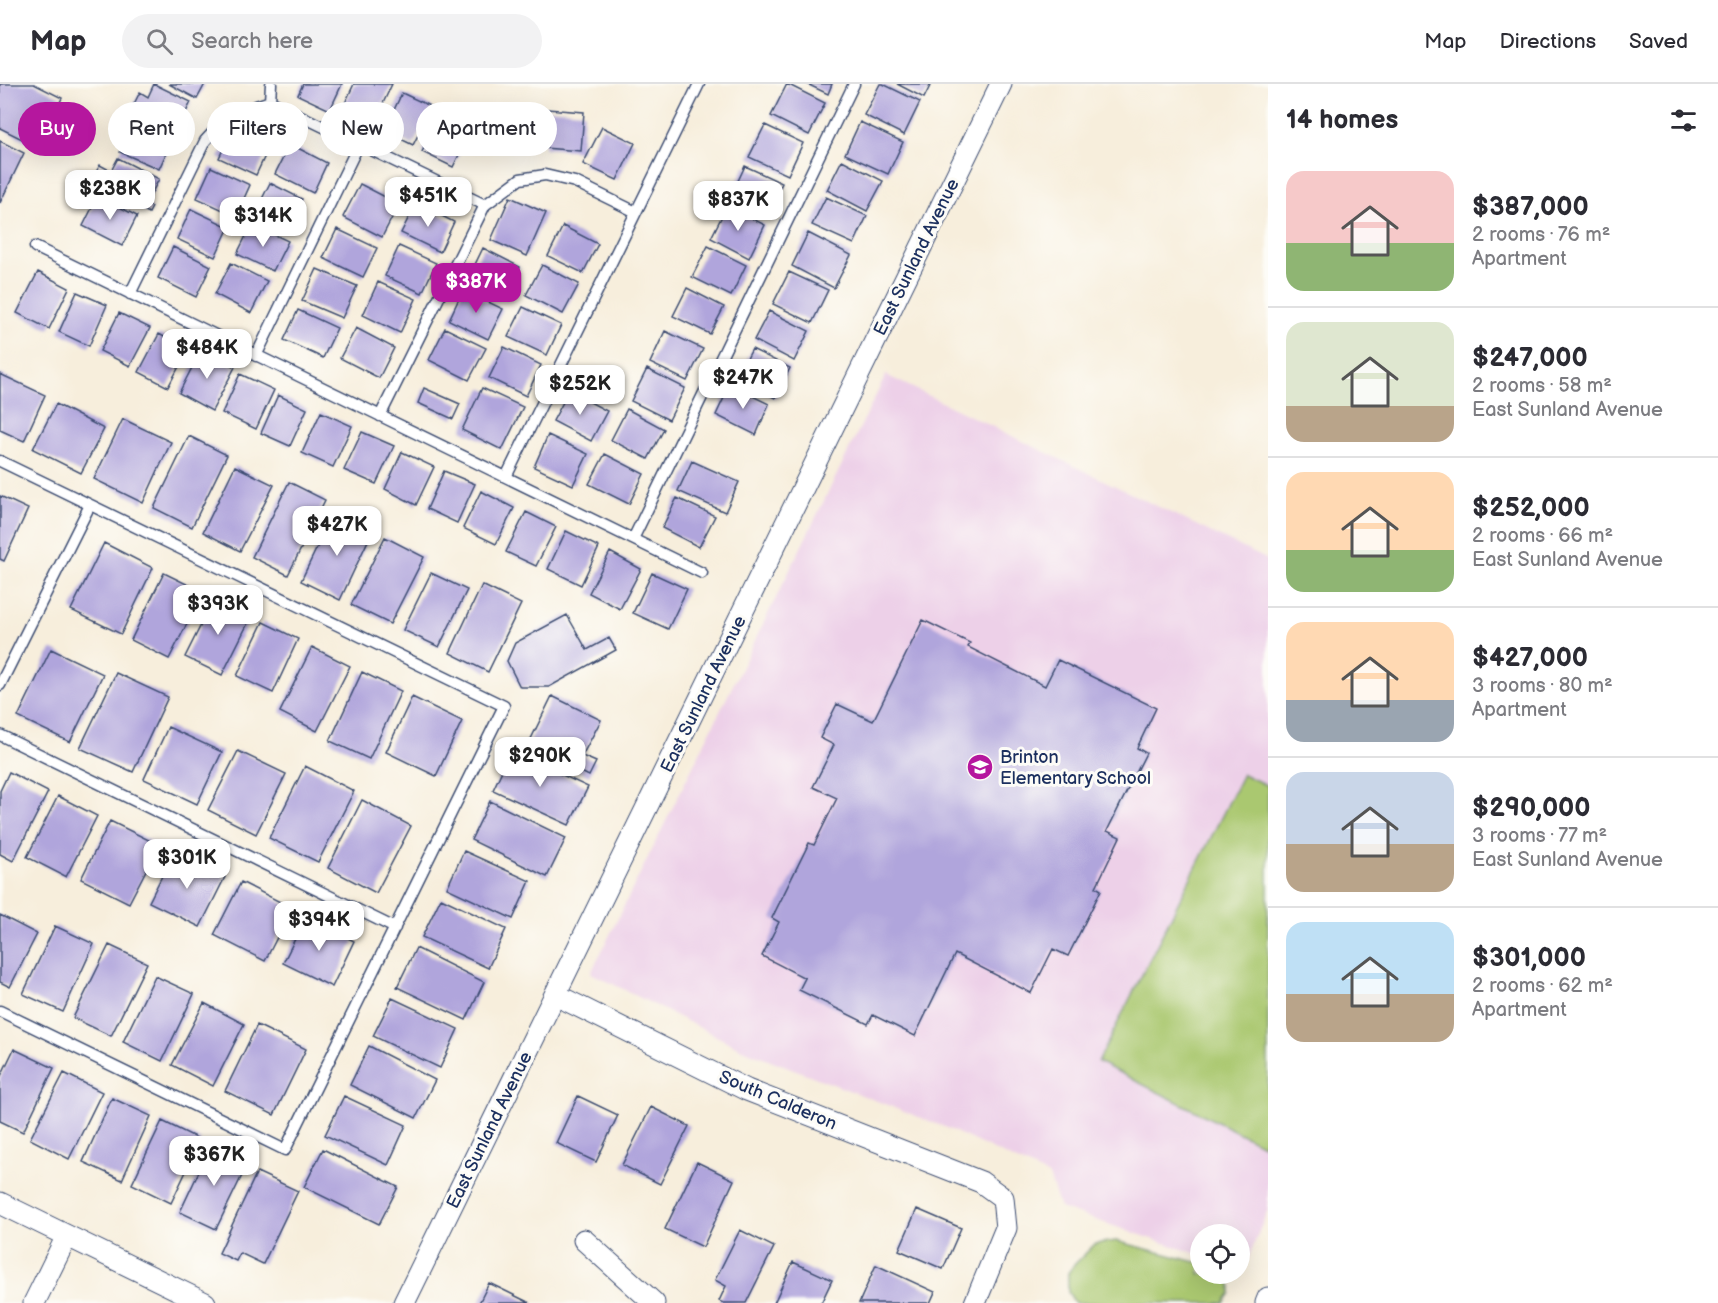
<!DOCTYPE html>
<html lang="en">
<head>
<meta charset="utf-8">
<style>
	body { margin:0; font-family:"Balsamiq Sans",sans-serif; background:#f2f2f3; color:#2b2b33; height:100vh; display:flex; flex-direction:column; font-size:22px; white-space:nowrap }
	* { box-sizing:border-box; margin:0 }
	p { font-size:20px; color:#7c7c81 }
	.icon { flex:none; width:33px; height:33px; fill:none; stroke:currentColor; stroke-width:2; stroke-linecap:round; stroke-linejoin:round }
	.map { position:relative; flex:1; overflow:hidden }
	.panel { display:flex; flex-direction:column; background:#fff; width:450px }
	.panel>* { flex:none }
	.top-card { position:absolute; left:18px; top:18px; width:570px; height:54px; display:flex; gap:12px }
	.fabs { position:absolute; left:1190px; top:1140px; display:grid; gap:12px }
	.fabs a { display:grid; place-items:center; width:60px; height:60px; border-radius:50%; background:#fff; box-shadow:0 6px 24px #0002; font-size:30px }
	.price { position:absolute; translate:-50% -51px; padding:0 14px; border-radius:12px; background:#fff; color:#222; font-size:20px; line-height:39px; filter:drop-shadow(0 2px 3px #0008) }
	.price::after { content:''; position:absolute; left:50%; top:36px; width:18px; height:14px; margin-left:-9px; background:inherit; clip-path:polygon(0 0,100% 0,50% 100%) }
	.price.current { background:#b5179e; color:#fff }
	ul { padding:0; list-style:none }
	li { display:flex; align-items:center; gap:18px; height:150px; padding:0 18px }
	li+li { border-top:2px solid #e1e1e2 }
	li span { display:grid; place-items:center; flex:none; width:168px; height:120px; border-radius:18px; color:#555 }
	li>.icon { margin-inline-start:auto }
	span .icon { width:72px; height:72px; fill:#fffc; stroke-width:1 }
	li b { font-size:26px }
	h2 { display:flex; justify-content:space-between; align-items:center; height:72px; padding:0 18px; font-size:26px }
	.tag { padding:0 21px; border-radius:27px; background:#fff; box-shadow:0 6px 24px #0002; font-size:21px; line-height:54px }
	.tag.current { background:#b5179e; color:#fff }
	header { display:flex; align-items:center; gap:36px; box-sizing:border-box; height:84px; padding:0 30px; background:#fff; border-bottom:2px solid #e1e1e2 }
	header strong { font-size:28px }
	nav { display:flex; gap:33px; margin-inline-start:auto; font-size:21px }
	.search { width:420px; height:54px; background:#f2f2f3; display:flex; align-items:center; gap:15px; box-sizing:border-box; padding:0 21px; border-radius:33px; color:#7c7c81; font-size:22px }
	main { display:flex; flex:1; min-height:0 }
	.map>svg:first-child { display:block }
</style>
</head>
<body>
<header>
<strong>Map</strong>
<div class="search"><svg class="icon" aria-label="search" viewBox="0 0 24 24"><circle cx="10" cy="10" r="6"/><path d="M15 15l6 6"/></svg>Search here</div>
<nav><a>Map</a><a>Directions</a><a>Saved</a></nav>
</header>
<main>
<div class="map">
<svg width="1268" height="1219" viewBox="0 0 1268 1219">
	<rect width="100%" height="100%" fill="#fdfcf7"/>
	<filter id="ink" filterUnits="userSpaceOnUse"><feTurbulence type="fractalNoise" baseFrequency=".0167" numOctaves="2"/><feDisplacementMap in="SourceGraphic" scale="12" xChannelSelector="R" yChannelSelector="G"/><feConvolveMatrix kernelMatrix="1 2 1 2 8 2 1 2 1" color-interpolation-filters="sRGB"/></filter>
	<filter id="wash" filterUnits="userSpaceOnUse"><feTurbulence type="fractalNoise" baseFrequency=".008" numOctaves="4" result="noise"/><feDisplacementMap in="SourceGraphic" scale="24" xChannelSelector="R" yChannelSelector="G"/><feGaussianBlur stdDeviation="1.35" result="paint"/><feColorMatrix in="noise" values="0 0 0 0 0 0 0 0 0 0 0 0 0 0 0 0 0 1.4 0 .05"/><feComposite in="paint" operator="in"/></filter>
	<g filter="url(#wash)">
		<rect width="100%" height="100%" fill="#f7eedc"/>
		<path fill="#edd0e8" d="M886 291 1268 476V1125L1244 1185 1239 1184V1150H1200V1171L1060 1124 1049 1092 947 1044 742 965 591 889Z"/>
		<path fill="#aac86f" stroke="#627c66" stroke-width="1.5" d="M1243 690 1268 702V1051L1263 1061 1098 978Z
			M1116 1157 1200 1179V1190H1227L1231 1192V1209L1224 1219H1075L1068 1208V1189L1073 1182 1095 1160Z"/>
		<g id="blocks">
			<path fill="#b0a5dc" d="M0 0H34L62 14 38 63 0 44Z
				M154 0 191 18 176 48 131 26 140 8 148 13Z
				M169 0H205L197 15Z
				M303 0H342L330 26 298 11Z
				M354 0H392L371 45 340 30Z
				M787 0 825 19 809 51 771 32Z
				M807 0H832L828 10Z
				M880 0H883L920 18 904 51 864 31Z
				M897 0H931L924 14Z
				M402 9 432 23 413 61 384 47Z
				M547 25 584 28 581 67 544 64Z
				M442 27 473 42 453 83 422 68Z
				M135 37 173 54 159 85 120 68Z
				M860 38 903 58 888 90 845 70Z
				M765 41 803 59 788 91 749 73Z
				M602 43 635 59 617 96 583 80Z
				M233 44 270 61 256 91 219 74Z
				M0 57 24 69 0 119Z
				M290 60 327 79 313 109 275 90Z
				M118 74 159 95 146 120 152 123 149 129 90 99 100 81 111 87Z
				M842 76 883 97 867 127 827 106Z
				M745 82 782 99 767 131 730 114Z
				M211 83 250 101 236 132 197 114Z
				M270 99 302 115 284 149 253 133Z
				M360 100 399 120 382 153 343 133Z
				M98 112 137 132 122 162 83 142Z
				M510 113 546 129 527 172 491 156Z
				M826 113 867 132 854 160 812 141Z
				M416 119 454 138 440 168 401 149Z
				M727 122 765 141 749 174 711 154Z
				M191 125 229 143 215 173 177 155Z
				M252 140 288 157 273 187 237 170Z
				M563 142 598 160 583 189 548 172Z
				M337 145 377 164 363 193 323 174Z
				M808 149 851 171 834 204 792 182Z
				M399 162 436 179 422 209 385 192Z
				M708 162 746 181 731 212 692 193Z
				M173 163 211 182 196 213 158 194Z
				M483 164 520 183 505 213 468 195Z
				M231 179 267 197 251 229 215 210Z
				M542 181 579 200 563 230 526 211Z
				M317 185 357 202 342 234 302 217Z
				M38 188 69 204 49 245 17 229Z
				M789 188 828 206 812 239 773 220Z
				M378 198 416 215 400 249 363 231Z
				M687 204 724 223 710 250 673 232Z
				M463 206 503 225 488 255 449 236Z
				M77 208 107 221 89 262 59 248Z
				M523 223 561 241 547 271 508 253Z
				M298 226 337 244 323 274 284 256Z
				M769 227 809 247 794 277 754 256Z
				M119 229 150 244 130 282 100 267Z
				M356 244 394 264 379 294 340 274Z
				M445 244 486 264 469 296 429 276Z
				M665 247 703 265 687 297 650 279Z
				M159 250 188 266 168 303 139 288Z
				M504 263 541 281 526 312 489 294Z
				M752 265 790 284 775 314 737 294Z
				M201 266 235 283 212 327 179 309Z
				M647 285 685 304 669 336 631 317Z
				M0 290 45 311 24 357 0 346Z
				M240 290 274 306 256 345 222 329Z
				M730 301 769 320 756 351 716 331Z
				M424 304 460 320 453 335 418 319Z
				M482 304 523 323 502 366 462 346Z
				M569 307 607 327 591 357 553 337Z
				M278 311 307 325 290 362 261 349Z
				M56 320 104 345 81 389 33 365Z
				M627 325 664 345 648 375 611 356Z
				M321 328 352 342 333 383 302 369Z
				M123 335 171 358 143 419 94 395Z
				M362 348 394 362 376 400 344 386Z
				M548 351 588 370 573 401 534 383Z
				M189 352 227 371 192 443 154 424Z
				M402 368 434 383 416 421 385 405Z
				M605 370 644 390 629 420 589 400Z
				M692 377 739 398 725 428 678 407Z
				M235 382 274 401 240 467 203 448Z
				M444 387 475 400 457 439 427 425Z
				M289 398 325 416 288 491 252 473Z
				M481 407 514 424 496 460 463 444Z
				M0 412 28 425 4 477 0 475Z
				M677 414 715 432 699 463 662 444Z
				M526 428 556 443 536 482 506 468Z
				M333 430 372 448 340 516 301 497Z
				M566 447 599 463 581 501 548 485Z
				M385 453 424 473 390 540 351 521Z
				M104 459 153 484 121 550 71 526Z
				M610 468 641 485 620 525 589 509Z
				M164 489 203 508 169 575 131 556Z
				M431 489 467 506 439 563 403 546Z
				M652 489 687 505 668 545 633 529Z
				M482 501 521 520 488 588 450 569Z
				M215 513 252 531 222 591 185 573Z
				M567 531 587 566 609 554 616 566 549 603H520L507 577 515 559Z
				M923 536 970 559 968 563 1045 602 1058 576 1156 624 1137 664 1146 669 1107 747 1120 753 1096 803 1101 806 1068 872 1053 865 1031 909 955 870 915 952 873 931 868 940 799 906 805 894 762 872 779 838 772 834 809 759 814 761 837 714 813 703 834 661 820 654 837 620 873 637Z
				M263 538 298 555 273 609 237 592Z
				M312 563 350 582 317 647 280 628Z
				M51 565 103 590 70 658 18 633Z
				M362 588 401 607 369 675 330 657Z
				M116 589 168 613 133 688 80 664Z
				M552 612 601 636 582 672 596 678 589 692 528 661Z
				M412 613 462 637 436 692 386 668Z
				M168 643 222 668 197 720 144 695Z
				M238 667 286 690 256 750 208 726Z
				M511 667 588 703 569 741 493 706Z
				M305 682 354 707 318 778 269 754Z
				M9 688 48 708 13 777 0 770V707Z
				M58 712 97 732 66 793 27 773Z
				M362 716 411 742 376 809 328 784Z
				M490 717 566 754 547 793 471 756Z
				M110 737 159 761 129 819 81 795Z
				M464 767 530 797 513 835 447 804Z
				M174 768 225 793 200 843 149 818Z
				M241 798 292 824 265 877 214 851Z
				M441 814 506 845 488 884 422 853Z
				M0 831 37 850 10 903 0 898Z
				M306 833 354 857 332 903 283 879Z
				M55 842 94 860 63 928 23 910Z
				M109 861 147 879 111 952 73 934Z
				M416 864 484 898 466 936 397 903Z
				M155 892 194 910 162 977 123 958Z
				M392 914 458 945 440 984 373 952Z
				M204 919 244 940 213 1002 172 981Z
				M257 941 306 965 274 1031 225 1007Z
				M369 962 435 996 416 1034 350 1001Z
				M14 965 54 984 23 1048 0 1037V994Z
				M64 989 102 1008 69 1075 30 1055Z
				M344 1012 406 1041 388 1081 325 1051Z
				M578 1012 618 1031 596 1078 556 1059Z
				M112 1014 151 1032 122 1096 83 1078Z
				M651 1023 689 1042 660 1100 622 1081Z
				M162 1037 201 1056 171 1119 132 1100Z
				M211 1062 248 1079 216 1145 180 1128Z
				M323 1065 398 1103 379 1140 304 1103Z
				M697 1078 734 1096 703 1163 665 1145Z
				M257 1088 298 1107 263 1180 240 1169 236 1177 219 1169Z
				M917 1125 961 1144 943 1185 899 1166Z
				M740 1146 774 1163 746 1219H723L719 1217 726 1202 715 1196Z
				M793 1178 832 1196 821 1219H774Z
				M876 1181 935 1208 930 1219H859Z
				M489 1199 530 1219H479Z"/>
		</g>
	</g>
	<g filter="url(#ink)">
		<use href="#blocks" fill-opacity="0" stroke="#3c4c71" stroke-width="1.5"/>
		<g fill="none" stroke-linecap="round" stroke-linejoin="round">
			<defs>
				<path id="lane" d="M270 17 271 0
					M35 163 702 489
					M130 210 205 57 228 32 270 17 485 121
					M256 272 359 60
					M380 332 485 121 520 95 545 91 575 98 636 128
					M0 377 504 622 285 1066 0 927
					M506 393 699 0
					M633 455 854 0
					M0 601 90 421
					M0 651 395 844"/>
				<path id="street" d="M556 911 747 1006 981 1098 1003 1114 1006 1144 975 1219
					M0 1119 205 1219
					M584 1156 654 1219
					M34 1219 67 1152
					M404 1219 1001 0
					M1266 1219 1268 1214"/>
			</defs>
			<use href="#lane" stroke="#3c4c71" stroke-width="13"/>
			<use href="#street" stroke="#3c4c71" stroke-width="23"/>
			<use href="#lane" stroke="#fff" stroke-width="10"/>
			<use href="#street" stroke="#fff" stroke-width="21"/>
		</g>
	</g>
	<defs>
		<symbol id="school-disc" viewBox="-11 -11 22 22"><circle r="9.5" fill="#b5179e" stroke="#fdfcf7"/><path d="M0-5L7-2L0 1L-7-2ZM-4 1L0 2.5L4 1V4Q0 6-4 4Z" fill="#fff"/></symbol>
	</defs>
	<g fill-rule="evenodd">
		<use href="#school-disc" x="965" y="668" width="30" height="30"/>
	</g>
	<g text-anchor="middle" stroke-width="6" stroke-linejoin="round" paint-order="stroke">
		<g font-size="18" fill="#1b2f5e" stroke="#fdfcf7">
			<text transform="translate(916 173) rotate(-64)" y="6">East Sunland Avenue</text>
			<text transform="translate(703 610) rotate(-64)" y="6">East Sunland Avenue</text>
			<text transform="translate(778 1016) rotate(23)" y="6">South Calderon</text>
			<text transform="translate(489 1046) rotate(-64)" y="6">East Sunland Avenue</text>
		</g>
		<g font-size="18" fill="#1b2f5e" stroke="#fdfcf7" text-anchor="start">
			<text x="1000" y="679">Brinton<tspan x="1000" dy="21">Elementary School</tspan></text>
		</g>
	</g>
</svg>
<div class="fabs">
<a><svg class="icon" aria-label="locate" viewBox="0 0 24 24"><circle cx="12" cy="12" r="6"/><path d="M12 2v4M12 18v4M2 12h4M18 12h4"/></svg></a>
</div>
<b class="price" style="left:110px;top:137px">$238K</b>
<b class="price" style="left:428px;top:144px">$451K</b>
<b class="price" style="left:738px;top:148px">$837K</b>
<b class="price" style="left:263px;top:164px">$314K</b>
<b class="price current" style="left:476px;top:230px">$387K</b>
<b class="price" style="left:207px;top:296px">$484K</b>
<b class="price" style="left:743px;top:326px">$247K</b>
<b class="price" style="left:580px;top:332px">$252K</b>
<b class="price" style="left:337px;top:473px">$427K</b>
<b class="price" style="left:218px;top:552px">$393K</b>
<b class="price" style="left:540px;top:704px">$290K</b>
<b class="price" style="left:187px;top:806px">$301K</b>
<b class="price" style="left:319px;top:868px">$394K</b>
<b class="price" style="left:214px;top:1103px">$367K</b>
<div class="top-card">
<a class="tag current">Buy</a>
<a class="tag">Rent</a>
<a class="tag">Filters</a>
<a class="tag">New</a>
<a class="tag">Apartment</a>
</div>
</div>
<section class="panel">
<h2>14 homes<svg class="icon" aria-label="filters" viewBox="0 0 24 24"><path d="M4 7h16M4 17h16"/><circle cx="9" cy="7" r="2"/><circle cx="15" cy="17" r="2"/></svg></h2>
<ul>
<li><span style="background:linear-gradient(#f6c9c9 60%,#8fb573 0)"><svg class="icon" aria-label="home" viewBox="0 0 24 24"><path d="M3 11l9-7 9 7M6 9v11h12V9"/></svg></span><div><b>$387,000</b><p>2 rooms · 76 m²</p><p>Apartment</p></div></li>
<li><span style="background:linear-gradient(#dfe7d0 70%,#b9a48a 0)"><svg class="icon" aria-label="home" viewBox="0 0 24 24"><path d="M3 11l9-7 9 7M6 9v11h12V9"/></svg></span><div><b>$247,000</b><p>2 rooms · 58 m²</p><p>East Sunland Avenue</p></div></li>
<li><span style="background:linear-gradient(#ffd9b3 65%,#8fb573 0)"><svg class="icon" aria-label="home" viewBox="0 0 24 24"><path d="M3 11l9-7 9 7M6 9v11h12V9"/></svg></span><div><b>$252,000</b><p>2 rooms · 66 m²</p><p>East Sunland Avenue</p></div></li>
<li><span style="background:linear-gradient(#ffd9b3 65%,#9aa5b1 0)"><svg class="icon" aria-label="home" viewBox="0 0 24 24"><path d="M3 11l9-7 9 7M6 9v11h12V9"/></svg></span><div><b>$427,000</b><p>3 rooms · 80 m²</p><p>Apartment</p></div></li>
<li><span style="background:linear-gradient(#c9d6e8 60%,#b9a48a 0)"><svg class="icon" aria-label="home" viewBox="0 0 24 24"><path d="M3 11l9-7 9 7M6 9v11h12V9"/></svg></span><div><b>$290,000</b><p>3 rooms · 77 m²</p><p>East Sunland Avenue</p></div></li>
<li><span style="background:linear-gradient(#bfe0f5 60%,#b9a48a 0)"><svg class="icon" aria-label="home" viewBox="0 0 24 24"><path d="M3 11l9-7 9 7M6 9v11h12V9"/></svg></span><div><b>$301,000</b><p>2 rooms · 62 m²</p><p>Apartment</p></div></li>
</ul>
</section>
</main>
</body>
</html>
